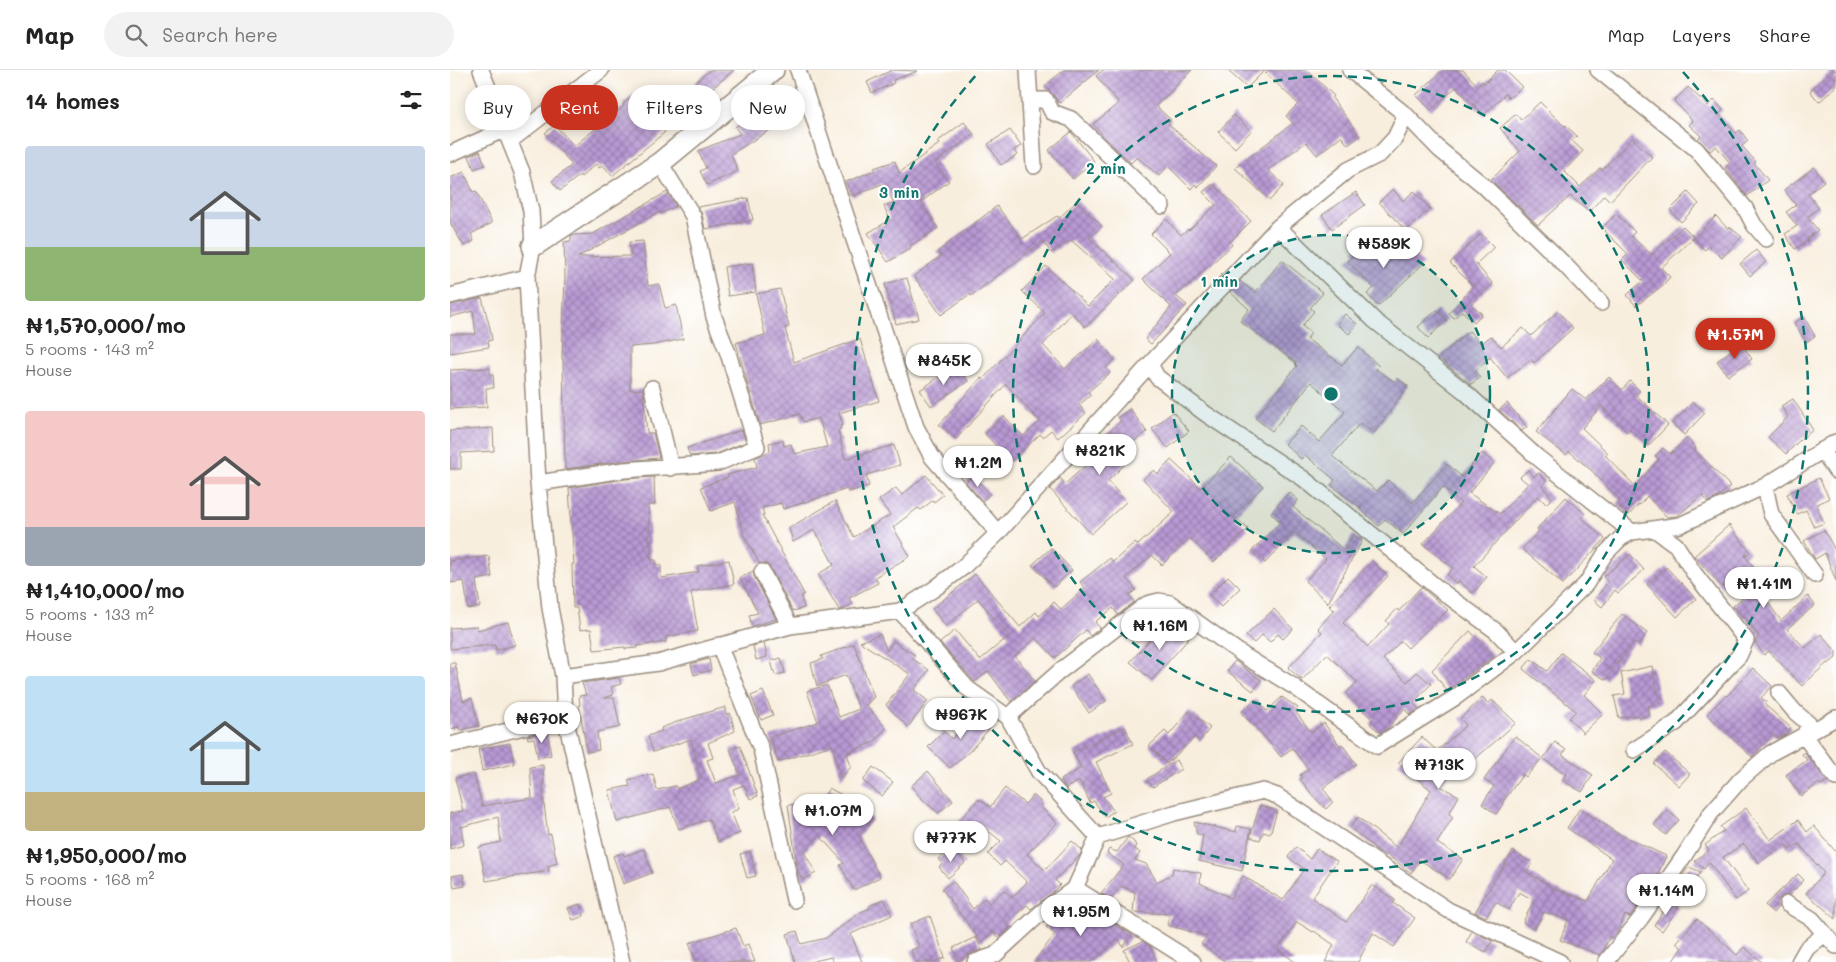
<!DOCTYPE html>
<html lang="en">
<head>
<meta charset="utf-8">
<style>
	body { margin:0; font-family:Mali,sans-serif; background:#f2f2f2; color:#222; height:100vh; display:flex; flex-direction:column; font-size:19px; white-space:nowrap }
	* { box-sizing:border-box; margin:0 }
	p { font-size:16px; color:#767676 }
	.icon { flex:none; width:28px; height:28px; fill:none; stroke:currentColor; stroke-width:2; stroke-linecap:round; stroke-linejoin:round }
	.map { position:relative; flex:1; overflow:hidden }
	.drawer { display:flex; flex-direction:column; background:#fff; width:450px }
	.drawer>* { flex:none }
	.top-card { position:absolute; left:15px; top:15px; width:475px; height:45px; display:flex; gap:10px }
	.price { position:absolute; translate:-50% -42px; padding:0 11px; border-radius:18px; background:#fff; color:#222; font-size:16px; line-height:32px; filter:drop-shadow(0 1px 2px #0008) }
	.price::after { content:''; position:absolute; left:50%; top:30px; width:15px; height:11px; margin-left:-8px; background:inherit; clip-path:polygon(0 0,100% 0,50% 100%) }
	.price.active { background:#c8321e; color:#fff }
	ul { padding:0; list-style:none }
	li { display:grid; align-content:center; gap:10px; height:265px; padding:0 25px }
	li span { display:grid; place-items:center; height:155px; border-radius:5px; color:#555 }
	li>.icon { margin-inline-start:auto }
	span .icon { width:90px; height:90px; fill:#fffc; stroke-width:1 }
	li b { font-size:21px }
	h2 { display:flex; justify-content:space-between; align-items:center; height:60px; padding:0 25px; font-size:21px }
	.chip { padding:0 18px; border-radius:22px; background:#fff; box-shadow:0 2px 12px #0003; font-size:18px; line-height:45px }
	.chip.active { background:#c8321e; color:#fff }
	header { display:flex; align-items:center; gap:30px; box-sizing:border-box; height:70px; padding:0 25px; background:#fff; border-bottom:1px solid #e0e0e0 }
	header strong { font-size:24px }
	nav { display:flex; gap:28px; margin-inline-start:auto; font-size:18px }
	.search { width:350px; height:45px; background:#f2f2f2; display:flex; align-items:center; gap:12px; box-sizing:border-box; padding:0 18px; border-radius:28px; color:#767676; font-size:19px }
	main { display:flex; flex:1; min-height:0 }
	.map>svg:first-child { display:block }
</style>
</head>
<body>
<header>
<strong>Map</strong>
<div class="search"><svg class="icon" aria-label="search" viewBox="0 0 24 24"><circle cx="10" cy="10" r="6"/><path d="M15 15l6 6"/></svg>Search here</div>
<nav><a>Map</a><a>Layers</a><a>Share</a></nav>
</header>
<main>
<section class="drawer">
<h2>14 homes<svg class="icon" aria-label="filters" viewBox="0 0 24 24"><path d="M4 7h16M4 17h16"/><circle cx="9" cy="7" r="2"/><circle cx="15" cy="17" r="2"/></svg></h2>
<ul>
<li><span style="background:linear-gradient(#c9d6e8 65%,#8fb573 0)"><svg class="icon" aria-label="home" viewBox="0 0 24 24"><path d="M3 11l9-7 9 7M6 9v11h12V9"/></svg></span><div><b>₦1,570,000/mo</b><p>5 rooms · 143 m²</p><p>House</p></div></li>
<li><span style="background:linear-gradient(#f6c9c9 75%,#9aa5b1 0)"><svg class="icon" aria-label="home" viewBox="0 0 24 24"><path d="M3 11l9-7 9 7M6 9v11h12V9"/></svg></span><div><b>₦1,410,000/mo</b><p>5 rooms · 133 m²</p><p>House</p></div></li>
<li><span style="background:linear-gradient(#bfe0f5 75%,#c2b280 0)"><svg class="icon" aria-label="home" viewBox="0 0 24 24"><path d="M3 11l9-7 9 7M6 9v11h12V9"/></svg></span><div><b>₦1,950,000/mo</b><p>5 rooms · 168 m²</p><p>House</p></div></li>
</ul>
</section>
<div class="map">
<svg width="1386" height="892" viewBox="0 0 1386 892">
	<defs>
		<pattern id="building-cross-hatch" width="8" height="8" patternUnits="userSpaceOnUse" patternTransform="scale(1.25)"><rect width="8" height="8" fill="#b899d4"/><path d="M0 0l8 8M0 8l8-8" fill="none" stroke="#977dab"/></pattern>
	</defs>
	<rect width="100%" height="100%" fill="#fff"/>
	<filter id="ink" filterUnits="userSpaceOnUse"><feTurbulence type="fractalNoise" baseFrequency=".02" numOctaves="2"/><feDisplacementMap in="SourceGraphic" scale="10" xChannelSelector="R" yChannelSelector="G"/><feConvolveMatrix kernelMatrix="1 2 1 2 8 2 1 2 1" color-interpolation-filters="sRGB"/></filter>
	<filter id="wash" filterUnits="userSpaceOnUse"><feTurbulence type="fractalNoise" baseFrequency=".0096" numOctaves="4" result="noise"/><feDisplacementMap in="SourceGraphic" scale="20" xChannelSelector="R" yChannelSelector="G"/><feGaussianBlur stdDeviation="1.12" result="paint"/><feColorMatrix in="noise" values="0 0 0 0 0 0 0 0 0 0 0 0 0 0 0 0 0 1.4 0 .05"/><feComposite in="paint" operator="in"/></filter>
	<g filter="url(#wash)">
		<rect width="100%" height="100%" fill="#f8eedd"/>
		<g id="blocks">
			<path fill="url(#building-cross-hatch)" d="M260 0H284L259 21 261 22 239 42 233 36 210 56 215 62 162 106 153 95 149 98 146 94 131 107 130 105 110 121 102 111 122 95 95 63 105 55 124 76 174 36 173 34 183 25 204 47Z
				M442 0 468 1 443 10 444 13 422 23 417 12Z
				M614 0H649L610 33 595 16Z
				M653 0H742L706 36 721 50 718 54 766 96 748 117 745 114 741 119 718 96 709 106 687 87 681 93 656 69 643 54 669 33 646 6Z
				M777 0H857L884 26 882 28 910 66 898 75 891 66 867 85 856 72 818 100 834 115 820 130 785 98 843 53 836 46 848 34 814 1 797 18Z
				M993 0H1013L1028 16 1032 11 1034 14 1048 0H1055L1072 17 1059 28 1055 24 1034 45 1006 17 981 40 966 25Z
				M1382 0H1386V17L1369 32 1360 21Z
				M1238 17 1258 36 1264 30 1273 40 1269 44 1286 63 1290 60 1298 71 1292 76 1306 92 1304 93 1318 110 1297 126 1275 98 1280 93 1266 76 1260 81 1248 69 1251 66 1239 55 1243 51 1224 31Z
				M1090 32 1114 56 1115 55 1127 66 1122 71 1133 81 1114 101 1130 117 1150 98 1152 100 1182 68 1202 87 1160 131 1154 125 1139 142 1120 126 1088 155 1041 110 1070 81 1050 58 1066 44 1071 50Z
				M325 33 336 50 281 84 288 101 257 115 250 101 256 98 248 81 290 64 285 57Z
				M784 45 801 61 785 78 768 62Z
				M514 52 524 64 485 93 499 111 471 132 488 158 460 176 461 178 438 192 418 163 440 150 434 136 444 132 432 114 402 126 396 112 425 100 424 98 445 91 449 103 489 74 487 72Z
				M560 60 571 76 564 80 567 85 551 95 538 74Z
				M621 62 644 91 623 109 599 80Z
				M30 81 35 95 24 99 19 86Z
				M1364 97 1374 111 1358 124 1369 138 1357 147 1368 160 1357 169 1358 171 1345 179 1335 164 1347 156 1336 142 1346 135 1334 120Z
				M14 102 23 122 26 121 42 153 21 164 24 171 14 176 0 153V108Z
				M763 114 801 151 780 172 782 175 726 226 737 235 701 274 695 269 721 237 693 209 720 183 701 164 716 149 731 165 738 159 739 160 766 135 753 122Z
				M943 119 953 131 964 121 980 139 956 161 929 132Z
				M217 122 226 136 210 144 209 142 128 187 181 186 179 172 193 171 198 216 209 214 215 238 226 235 233 269 203 275 180 277V320L193 319 197 363H203L209 388 173 391 115 399 113 289H112L115 206 114 172 121 171V166L123 165 143 164Z
				M906 122 915 135 882 159 872 145Z
				M1238 122 1249 134 1231 152 1220 140Z
				M298 128 303 150 255 159 252 144 248 137Z
				M627 131 652 156 639 168 685 210 635 257 622 243 593 275 615 299 648 269 665 290 656 298 660 303 638 322 641 325 629 335 636 343 608 368 601 360 593 367 590 364 561 392 535 364 554 346 573 366 590 352 556 314 506 369 489 355 531 308 533 309 595 243 572 221 596 196 638 236 665 209 621 170 601 183 593 171 521 226 520 224 491 245 464 206 491 186 487 182 547 136 572 169 607 146 609 148Z
				M1166 144 1185 162 1181 166 1202 185 1233 156 1244 167 1211 198 1220 207 1213 215 1186 236 1177 225 1193 211 1172 190 1178 184 1152 158Z
				M1266 146 1278 159 1280 157 1292 167 1272 188 1259 176 1255 180 1243 169Z
				M1031 164 1044 177 1026 194 1043 214 1021 234 1032 244 1024 252 1012 241 1004 248 999 243 1023 216 1000 193Z
				M919 169 938 188 954 174 973 194 928 236 917 224 924 218 897 191 905 183 903 181 911 173 913 175Z
				M1306 180 1316 192 1300 206 1290 194Z
				M832 190 873 223 860 238 864 241 852 256 861 263 857 269 892 295 908 277 929 296 926 299 945 312 947 308 958 316 924 363 910 353 882 386 927 421 938 410 962 433 997 394 1012 407 1032 383 1044 393 1019 423 1050 444 1078 414 1070 407 1078 400 1084 407 1088 403 1096 410 1092 416 1102 428 1096 434 1088 426 1024 496 1037 507 1023 523 1009 511 1006 514 997 505 1003 498 973 474 1011 433 993 417 953 464 935 449 929 456 910 439 911 438 881 415 885 410 855 385 851 389 835 374 851 356 869 372 895 342 861 312 822 361 805 348 847 296 845 294 846 293 790 251 799 239 780 222 790 211 805 223Z
				M302 193 306 222 278 226 274 197Z
				M457 208 469 249 446 254 435 214Z
				M330 219 339 257 335 258 344 292 410 269 429 331 389 343 393 355 390 356 391 359 388 360 395 389 444 375 450 395 416 405 419 416 398 422 397 419 333 439 331 433 312 438 314 445H312L354 524 351 526 354 538 343 541 320 498 317 494 309 493 294 465 285 432 261 441 251 417 278 407 277 405 307 397 305 388 320 381 319 373 333 370 334 376 341 374 344 384 377 377 369 348 353 352 350 344 310 355 304 335 286 273 315 265 306 224Z
				M32 228 40 258 42 270 38 271 39 277 0 283V264H26L23 241 0 247V235Z
				M987 240 997 250 978 268 968 257Z
				M1108 241 1123 258 1084 293 1081 289 1057 308 1040 287 1025 301 1030 308 1021 314 998 296 989 287 1019 261 1031 274 1041 266 1051 277 1073 258 1081 266Z
				M895 244 907 254 899 264 887 254Z
				M1354 247 1365 266 1356 272 1344 253Z
				M1291 273 1302 289 1278 306 1267 291Z
				M507 295 518 311 481 336 470 320Z
				M40 298V305H43L44 318H36L37 337 0 339V300Z
				M1159 307 1172 320 1180 311 1190 321 1186 325 1218 355 1198 376 1180 359 1177 362 1151 336 1132 358 1158 383 1155 385 1185 416 1209 389 1205 386 1213 378 1220 384 1237 368 1246 378 1244 379 1280 416 1267 428 1258 432 1252 425 1227 446 1217 447 1197 426 1190 435 1189 434 1179 445 1167 434 1170 430 1141 400 1119 381 1116 385 1086 362 1122 319 1136 330Z
				M1343 329 1363 360 1351 369 1336 384 1318 367 1338 347 1331 336Z
				M1243 332 1255 343 1234 365 1222 353Z
				M1057 333 1077 357 1072 361 1049 340Z
				M680 339 697 362 683 372 685 375 668 389 674 395 658 411 676 432 641 464 600 419 610 408 615 414 643 389 639 385 655 370 653 367 671 351 668 347Z
				M723 342 739 361 718 378 702 359Z
				M43 358 44 381 11 383V399H0V361Z
				M292 360 296 372 266 384 240 386 237 378Z
				M781 387 813 416 784 446 798 459 764 492 740 468 712 495 702 485 676 508 686 520 679 525 684 532 668 545 663 538 645 552 650 558 640 566 636 560 605 588 586 568 565 586 585 611 561 632 538 601 525 612 490 573 505 560 530 590 559 566 528 529 496 556 482 539 525 504 570 557 586 542 589 546 604 532 611 539 635 518 630 512 660 488 663 492 685 472 688 475 724 442 693 409 704 400 708 404 721 390 751 418Z
				M476 405 493 425 484 432 483 430 471 440 468 438 443 457 460 486 425 507 428 513 399 528 403 534 393 539 389 540 368 504 384 495 368 465 367 466 364 460 343 472 339 458 385 431 404 467 440 445 429 430 446 418 452 425Z
				M523 405 540 424 532 431 516 412Z
				M204 407 205 435H198L201 490H206V495H211V508L249 502 247 496 279 490 284 514 241 522 248 561 216 567V572L187 576V578L175 579V577L144 580 141 559 130 560 127 538H123L122 494H124L119 418 175 409Z
				M1369 408 1379 428 1366 435 1374 453 1364 457 1356 440 1347 444 1337 424Z
				M839 422 848 430 843 437 894 480 903 465 912 471 878 533 855 511 876 489 844 462 815 493 802 481 830 452 821 443Z
				M1116 427 1135 444 1132 448 1155 469 1113 514 1072 479 1089 461 1087 459Z
				M1279 455 1300 482 1295 486 1312 509 1307 513 1318 527 1316 529 1331 551 1358 526 1365 535 1337 559 1355 578 1371 564 1386 581V588L1378 594 1377 593 1352 616 1319 581 1314 585 1305 572 1309 566 1295 547 1293 548 1283 536 1295 526 1281 509 1272 517 1244 486Z
				M1374 460 1386 482V511L1375 483 1365 489 1354 471Z
				M601 478 622 500 604 517 582 495Z
				M1180 484 1194 500 1168 523 1165 520 1152 537 1144 530 1158 512 1153 507Z
				M39 486 42 507 26 510 30 537 18 539 14 511 0 513V491Z
				M922 491 938 506 893 553 918 577 939 554 936 551 947 539 949 541 971 517 998 540 958 578 951 571 933 589 957 612 967 602 981 614 963 633 969 639 960 645 954 639 937 659 931 663 920 654 923 650 896 624 907 612 877 584 852 610 838 598 872 562 868 558 884 540 879 536Z
				M1216 497 1246 529 1227 547 1197 514Z
				M303 501 304 506 326 549 302 556 299 545 308 543 290 508Z
				M778 506 790 518 771 537 759 525Z
				M824 539 843 559 833 569 828 564 820 572 812 565 804 573 796 566Z
				M1172 544 1197 563 1188 575 1184 572 1168 594V591L1156 610 1142 601 1150 588 1142 582Z
				M58 552 65 575 46 580 45 575 0 579V558L27 556V560Z
				M713 555 725 566 734 555 743 561 734 574 702 610 680 592Z
				M1020 561 1044 586 997 621 982 600Z
				M430 564 437 581 443 571 465 585 463 589 479 600 464 620 478 631 458 657 436 635 460 604 410 572Z
				M314 573 317 587 306 590 303 576Z
				M404 574 424 627 416 635 436 658 424 672 397 683 401 697 391 708 382 675 328 692 320 667 368 652 357 621 377 615 389 647 409 639 396 605 367 616 361 593 373 589 371 586Z
				M1111 583 1146 610 1134 625 1153 644 1133 663 1119 648 1126 641 1073 599 1081 589 1097 601Z
				M331 588 335 603 325 605 321 591Z
				M259 589 261 600 244 605 241 594Z
				M785 591 811 610 803 621 777 601Z
				M0 593H5L13 631 22 628 29 656 10 660 9 657 0 659Z
				M1202 596 1210 633 1198 636 1200 645 1189 648 1188 645 1169 648 1164 626 1175 624 1171 603Z
				M1303 598 1322 616 1311 628 1316 632 1314 634 1341 658 1335 665 1328 668 1323 664 1302 687 1257 644 1276 625 1277 626Z
				M638 604 656 631 639 643 621 616Z
				M169 608 171 614 161 617 163 625 154 628H164L170 657 147 662 149 680 137 682 129 635H130L129 626 136 625 132 613Z
				M313 621 323 645 311 650 301 626Z
				M832 627 848 638 845 641 861 662 874 653 890 676 892 674 906 694 873 718 883 732 876 739 863 726 850 709 852 708 850 705 858 699 842 678 831 687 813 665 791 643 805 629 817 641Z
				M1033 627 1038 634 1042 630 1066 653 1015 698 1010 692 988 715 1009 726 999 744 1003 747 987 773 1013 789 1000 809 970 790 961 803 936 784 935 786 900 758 908 747 947 778 981 720 948 693 972 667 987 681 1016 655 1010 649Z
				M276 637V645L280 643 285 661 258 673 263 688 257 690 266 713 290 705 280 679 290 676 308 726 300 729 294 715 283 719 289 739 281 742 290 763 268 772 259 749 229 759 220 737 167 752 159 720 180 716 178 710 203 704 207 720 226 716 227 719 251 709 241 669 203 682 198 666 212 661 211 658 235 649Z
				M739 641 760 658 750 671 745 667 717 694 699 676 715 661 719 665Z
				M527 643 532 647 534 644 544 653 520 681 500 698 478 677 494 661 502 669 520 649 521 650Z
				M675 657 683 674 646 692 661 723 653 727 664 741 655 747 644 731 640 733 630 711 616 718 611 710 631 698 623 682Z
				M97 661 101 685 88 688 84 668 78 669 77 666Z
				M1065 666 1092 688 1076 707 1073 704 1052 733 1053 734 1046 744 1032 734 1044 716 1034 710Z
				M1105 672 1116 680 1112 685 1143 705 1132 722 1112 710 1116 704 1093 689Z
				M60 673 64 694 32 701 28 679Z
				M1215 682 1240 704 1229 716 1204 694Z
				M1355 682 1377 711 1371 715 1369 713 1351 726 1336 705 1357 690 1352 684Z
				M726 690 731 699 703 717 697 709Z
				M93 695 94 716H93V726L98 765 101 764 107 793 98 796 99 801 36 811 29 777 51 772 48 747 11 757 14 775 0 779V743L13 741 5 708 24 704 32 736 82 728 80 697Z
				M423 697 443 712 432 726 413 711Z
				M478 701 503 731 488 743 471 728 461 716Z
				M379 718 399 729 423 749 409 767 430 807 404 820 390 795 394 793 370 766 354 782 366 803 353 810 348 802 338 735 372 730Z
				M555 718 575 734 583 725 592 733 590 736 607 753 577 784 595 800 622 771 632 780 630 785 605 810 610 815 603 822 581 839 577 835 556 853 560 858 549 868 544 862 531 872 492 819 503 811 523 839 535 828 539 833 554 820 562 828 577 812 555 791 550 796 538 784 551 771 531 755 519 769 504 757 527 730H531L540 737Z
				M810 735 827 741 820 764 813 762 810 770 800 767Z
				M1130 738 1167 763 1216 786 1206 808H1204L1191 832 1180 847 1175 845 1168 861 1163 868 1159 866 1154 880 1150 885 1110 870 1118 850 1094 842 1084 859 1073 852 1084 830 1069 822 1059 840 1046 832 1036 847 1025 842 1063 781 1082 793 1077 802 1105 819 1138 831 1162 789 1117 758Z
				M1296 738 1320 770 1348 750 1357 762 1364 756 1386 782V849L1356 823 1374 803 1349 774 1339 780 1335 774 1309 793 1294 774 1273 787 1298 821 1286 830 1259 792 1254 799 1244 791 1259 780 1255 775 1274 761 1270 757Z
				M1217 740 1229 750 1216 765 1204 755Z
				M744 752 786 762 787 756 801 759 792 801 749 791 753 765 747 764Z
				M678 767 684 772 686 776 684 778 690 783 685 790 696 794 707 812 722 804 723 798 751 803 750 813 781 828 793 806 833 830 854 799 838 787 846 777 860 789 867 779 887 791 862 828 896 852 922 815 945 830 943 833 965 848 944 877 923 863 908 892H875L884 875 864 861 863 862 847 852 828 879 845 892H776L751 874 757 866 717 855 720 844 683 842 685 822 671 816 660 829 651 823 674 795 657 783 659 779 667 782Z
				M502 778 515 793 498 808 489 797 492 794 488 789Z
				M194 779 202 803 173 814 163 786 173 783 174 786Z
				M300 781 306 806 297 808 290 784Z
				M1239 797 1251 802 1236 822 1226 814Z
				M13 804 15 816 4 818 2 806Z
				M1348 804 1354 810 1339 825 1333 826 1329 829 1328 837 1323 843 1315 835Z
				M434 829 442 845 401 864 412 892H383L381 887 360 892H345L337 864 347 861 351 874 376 868 411 842 420 838 419 836Z
				M1220 831 1229 837 1212 861 1204 855Z
				M130 834 134 846 123 850 118 838Z
				M635 835 682 865 673 877 669 869 641 892H584L605 864 596 857 626 836Z
				M480 846 495 888 484 892H465L461 880 469 877 460 854Z
				M1247 849 1287 885 1294 877 1312 892H1222L1232 878 1226 873Z
				M286 858 293 876 298 874 305 892H246L239 873Z
				M1022 861 1042 871 1036 882 1016 872Z
				M526 867 532 880 521 883 509 892 503 878Z
				M693 871 700 876 707 892H680L674 880Z"/>
		</g>
	</g>
	<g filter="url(#ink)">
		<use href="#blocks" fill-opacity="0" stroke="#9a8c7e" stroke-width="1"/>
		<g fill="none" stroke-linecap="round" stroke-linejoin="round">
			<defs>
				<path id="minor" d="M31 0 72 102 81 141 83 176 77 207 88 413 100 538 113 606 115 647 172 892
					M348 0 466 357 482 387 548 463
					M578 0 584 96
					M900 0 956 45 990 80 1033 115 1113 193 1151 233
					M1148 0 1246 79 1295 138 1304 155 1316 169
					M580 30H596L602 42 621 49 712 136
					M60 71 151 0
					M0 84 55 59
					M828 157 925 251 1014 321 1087 387 1182 462
					M0 226 77 207
					M700 294 707 307 756 344 854 409 990 520 1046 561 1066 582
					M202 318 221 398
					M1372 380 1386 401
					M88 413 174 400 268 393 307 377 278 283 264 247 243 146 210 93
					M1315 416 1321 444 1365 505
					M312 502 340 556
					M450 541 517 618 558 647 589 702 648 767
					M269 575 311 679 344 830
					M113 606 208 593 340 556 450 541 484 519 512 498 548 463 700 294 828 157 898 100 930 84 945 68 956 45
					M1329 623 1345 642 1359 654 1354 666 1386 708
					M558 647 610 601 697 534 709 531 720 533 796 587 843 616 927 676 1006 627 1066 582 1136 514 1155 484 1171 468 1182 462 1230 455 1315 416 1386 372
					M0 675 115 647
					M1184 680 1226 653 1283 592 1289 586 1296 570 1244 503 1226 475 1204 459
					M625 818 743 892
					M1337 834 1362 849 1375 864 1357 878 1349 892
					M1375 864 1386 876
					M525 892 545 885 593 841 625 818 648 767 724 743 813 721 827 726 998 840 1110 892
					M1156 892 1191 848 1234 786 1261 743 1291 709 1321 683 1386 648"/>
				<path id="secondary" d="M83 176 210 93 323 0"/>
			</defs>
			<use href="#minor" stroke="#9a8c7e" stroke-width="18"/>
			<use href="#secondary" stroke="#9a8c7e" stroke-width="24"/>
			<use href="#minor" stroke="#fff" stroke-width="15"/>
			<use href="#secondary" stroke="#fff" stroke-width="21"/>
		</g>
	</g>
	<circle cx="881" cy="324" r="159" fill="#0f766e" fill-opacity=".12"/>
	<g fill="none" stroke="#0f766e" stroke-width="2.5" stroke-dasharray="9 6">
		<circle cx="881" cy="324" r="159"/>
		<circle cx="881" cy="324" r="318"/>
		<path d="M1233 2A477 477 0 1 1 529 2"/>
	</g>
	<circle cx="881" cy="324" r="8" fill="#0f766e" stroke="#fff" stroke-width="2.5"/>
	<g font-size="15" text-anchor="middle" font-weight="bold" fill="#0f766e" stroke="#fff" stroke-width="4" stroke-linejoin="round" paint-order="stroke">
		<text x="656" y="104">2 min</text>
		<text x="449" y="128">3 min</text>
		<text x="769" y="217">1 min</text>
	</g>
</svg>
<b class="price" style="left:934px;top:199px">₦589K</b>
<b class="price active" style="left:1285px;top:290px">₦1.57M</b>
<b class="price" style="left:494px;top:316px">₦845K</b>
<b class="price" style="left:650px;top:406px">₦821K</b>
<b class="price" style="left:528px;top:418px">₦1.2M</b>
<b class="price" style="left:1314px;top:539px">₦1.41M</b>
<b class="price" style="left:710px;top:581px">₦1.16M</b>
<b class="price" style="left:511px;top:670px">₦967K</b>
<b class="price" style="left:92px;top:674px">₦670K</b>
<b class="price" style="left:989px;top:720px">₦713K</b>
<b class="price" style="left:383px;top:766px">₦1.07M</b>
<b class="price" style="left:501px;top:793px">₦777K</b>
<b class="price" style="left:1216px;top:846px">₦1.14M</b>
<b class="price" style="left:631px;top:867px">₦1.95M</b>
<div class="top-card">
<a class="chip">Buy</a>
<a class="chip active">Rent</a>
<a class="chip">Filters</a>
<a class="chip">New</a>
</div>
</div>
</main>
</body>
</html>
